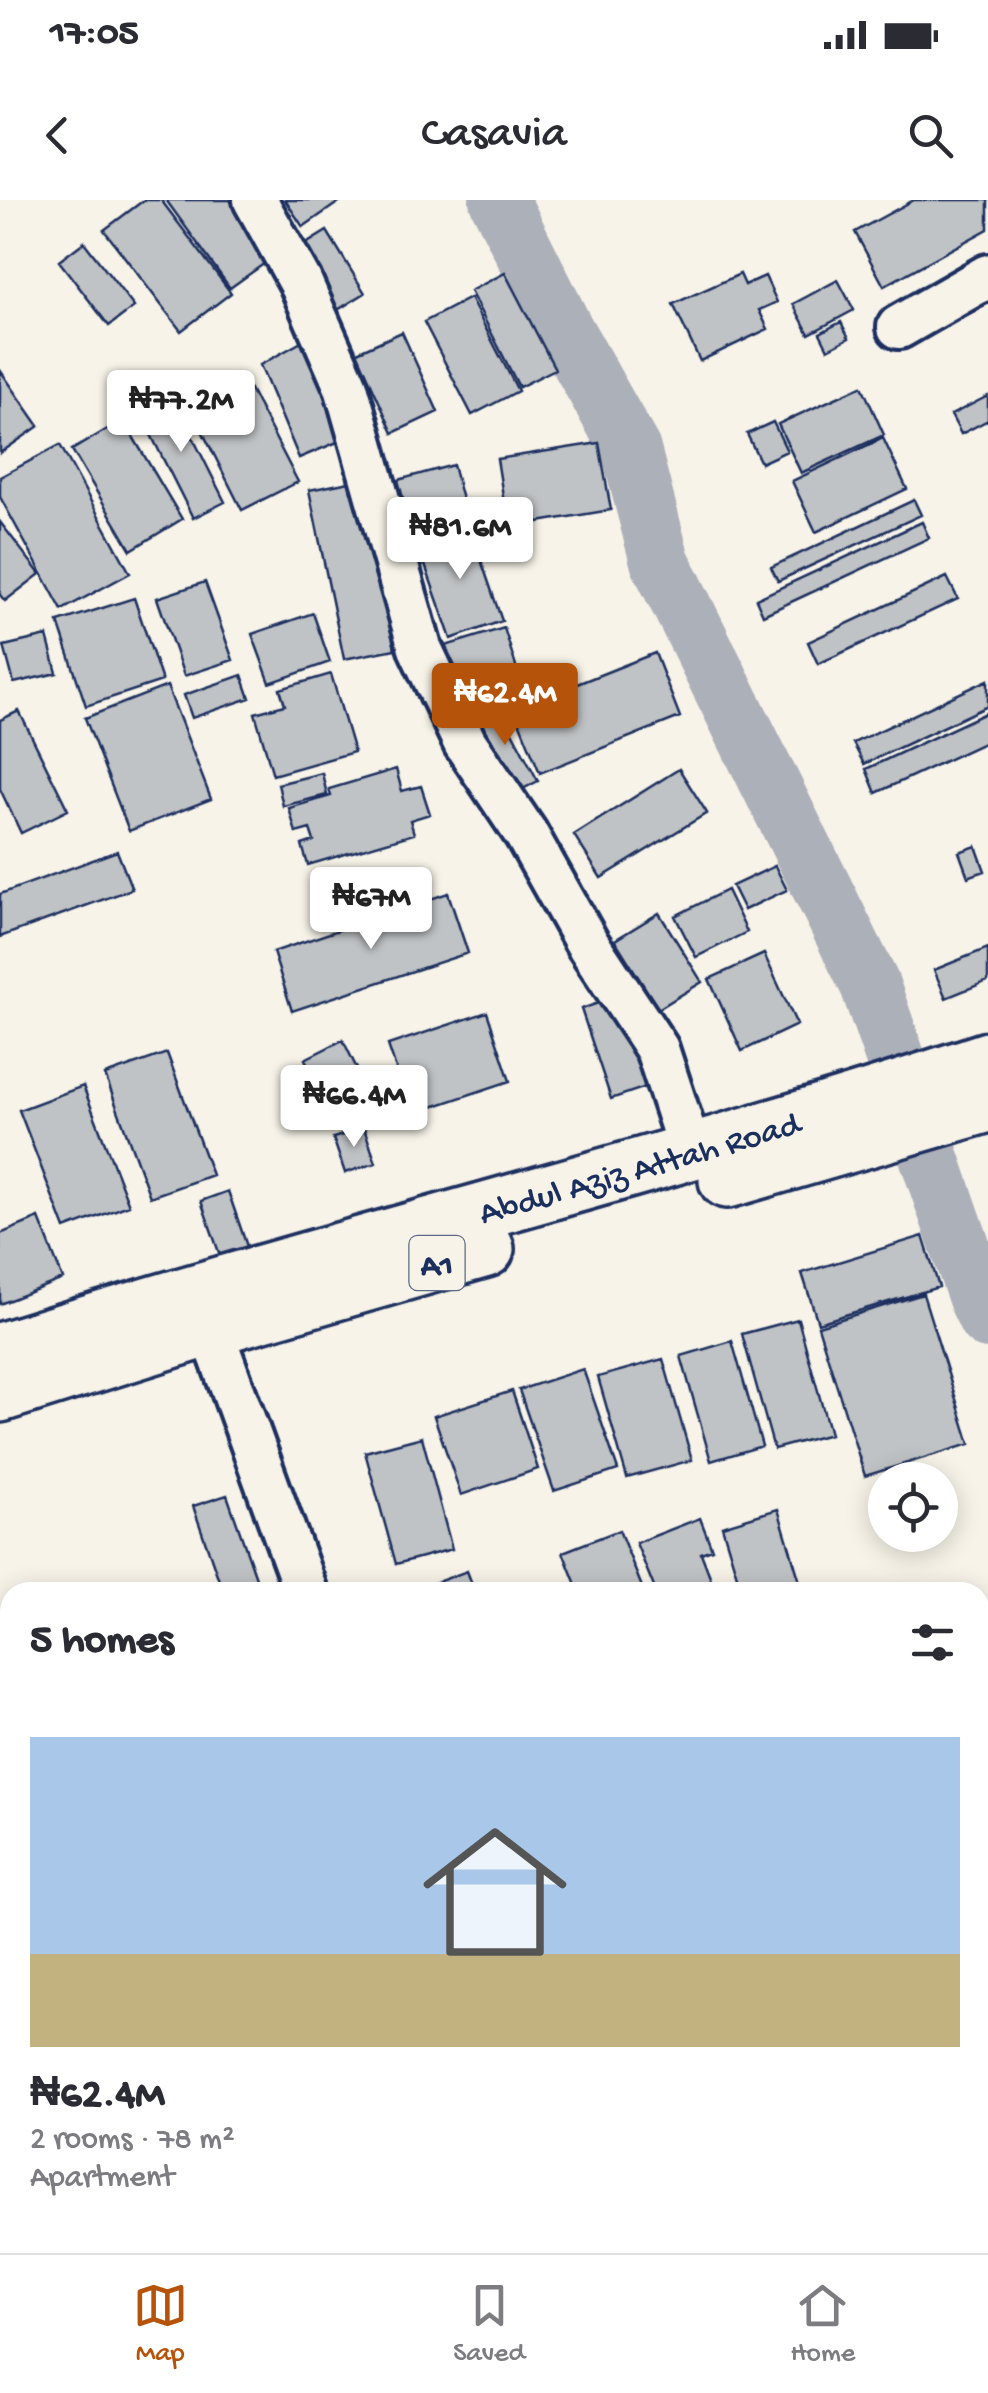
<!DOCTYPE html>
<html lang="en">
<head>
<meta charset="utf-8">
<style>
	body { margin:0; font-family:"Gochi Hand",sans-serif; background:#f2f2f3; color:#2b2b33; height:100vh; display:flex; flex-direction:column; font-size:38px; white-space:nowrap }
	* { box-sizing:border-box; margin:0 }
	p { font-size:32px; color:#7c7c81 }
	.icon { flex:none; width:55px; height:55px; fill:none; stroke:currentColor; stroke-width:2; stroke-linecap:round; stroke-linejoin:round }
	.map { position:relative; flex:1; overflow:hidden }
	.drawer { position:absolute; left:0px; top:1382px; width:990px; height:672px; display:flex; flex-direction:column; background:#fff; border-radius:30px 30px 0 0; box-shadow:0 5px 25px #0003 }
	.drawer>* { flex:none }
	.controls { position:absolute; left:868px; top:1262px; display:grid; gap:20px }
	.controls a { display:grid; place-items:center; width:90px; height:90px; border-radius:50%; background:#fff; box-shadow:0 5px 25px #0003; font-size:50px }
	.price { position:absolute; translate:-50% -85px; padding:0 22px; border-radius:10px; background:#fff; color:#222; font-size:32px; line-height:65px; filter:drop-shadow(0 2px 5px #0008) }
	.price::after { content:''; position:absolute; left:50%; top:60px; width:30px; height:22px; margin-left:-15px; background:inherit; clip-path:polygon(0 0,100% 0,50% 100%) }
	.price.selected { background:#b45309; color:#fff }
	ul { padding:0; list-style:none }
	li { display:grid; align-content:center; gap:20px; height:530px; padding:0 30px }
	li span { display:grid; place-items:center; height:310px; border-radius:0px; color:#555 }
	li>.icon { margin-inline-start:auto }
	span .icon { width:180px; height:180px; fill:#fffc; stroke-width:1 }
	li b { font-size:42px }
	h2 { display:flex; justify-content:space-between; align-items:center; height:120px; padding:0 30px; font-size:42px }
	.status { display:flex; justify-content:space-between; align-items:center; height:70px; padding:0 50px; background:#fff; direction:ltr }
	.status svg { height:28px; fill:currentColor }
	header { display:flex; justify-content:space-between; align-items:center; height:130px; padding:0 30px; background:#fff; font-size:45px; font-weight:600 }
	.tab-bar { display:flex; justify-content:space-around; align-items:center; height:140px; border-top:2px solid #e1e1e2; background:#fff; font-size:28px; color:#7c7c81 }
	.tab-bar a { display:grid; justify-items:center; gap:5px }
	.tab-bar .selected { color:#b45309 }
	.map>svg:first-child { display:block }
</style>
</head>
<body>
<div class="status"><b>17:05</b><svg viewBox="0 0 49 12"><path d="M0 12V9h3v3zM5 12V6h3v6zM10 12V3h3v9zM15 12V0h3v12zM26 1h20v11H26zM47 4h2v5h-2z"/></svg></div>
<header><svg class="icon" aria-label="back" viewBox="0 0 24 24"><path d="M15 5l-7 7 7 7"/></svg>Casavia<svg class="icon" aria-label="search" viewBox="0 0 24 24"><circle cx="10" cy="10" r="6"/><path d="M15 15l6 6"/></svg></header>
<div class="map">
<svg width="988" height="2053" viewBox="0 0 988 2053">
	<rect width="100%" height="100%" fill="#f7f3e8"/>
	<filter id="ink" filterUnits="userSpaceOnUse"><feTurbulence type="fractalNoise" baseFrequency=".01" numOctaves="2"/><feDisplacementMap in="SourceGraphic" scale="20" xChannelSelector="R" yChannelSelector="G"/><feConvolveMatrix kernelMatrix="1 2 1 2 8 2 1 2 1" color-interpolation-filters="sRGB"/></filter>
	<g filter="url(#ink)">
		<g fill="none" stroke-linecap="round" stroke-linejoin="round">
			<path stroke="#acb0b9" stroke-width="60" d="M499 0 563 129 631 250 660 361 870 785 978 1098 988 1119"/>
		</g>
		<path fill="#c0c3c5" stroke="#1b2f5e" stroke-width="2.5" d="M144 0H161L231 93 181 131 104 30Z
			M166 0H230L272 58 230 88Z
			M285 0H342L303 27Z
			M914 0H988V29L884 86 855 32Z
			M327 31 365 93 336 111 298 49Z
			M84 42 134 107 109 126 59 61Z
			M505 73 555 169 519 187 470 91Z
			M740 74 745 85 765 76 777 102 759 110 768 129 700 161 673 104Z
			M838 80 854 110 809 134 793 104Z
			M470 98 518 191 472 215 424 122Z
			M841 122 849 138 828 149 820 133Z
			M402 132 438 212 393 233 357 152Z
			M305 140 347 238 299 258 260 165Z
			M0 170 39 226 0 253Z
			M862 186 884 235 801 273 778 224Z
			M250 189 298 282 242 310 195 217Z
			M170 192 225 302 193 318 138 209Z
			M988 196V220L961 234 951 215Z
			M123 220 182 319 131 350 72 250Z
			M773 222 787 251 761 263 747 234Z
			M883 238 907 289 816 332 792 281Z
			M599 243 611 310 508 327 497 259Z
			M60 245 130 373 62 410 0 297V277Z
			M453 265 467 319 413 333 398 280Z
			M360 280 395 449 344 459 309 290Z
			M914 300 921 315 778 381 771 367Z
			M0 322 40 374 5 401 0 395Z
			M922 322 929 338 763 415 756 399Z
			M469 325 502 421 451 439 417 342Z
			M947 377 958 399 818 464 808 442Z
			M205 382 233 460 184 476 157 398Z
			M134 398 162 481 86 506 58 422Z
			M313 413 330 462 270 483 252 434Z
			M504 428 519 476 457 495 442 447Z
			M47 436 57 473 14 483 4 446Z
			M655 453 680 517 540 573 514 509Z
			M331 474 354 552 273 575 255 513 285 505 280 489Z
			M242 475 250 498 192 518 184 495Z
			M988 480V506L864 564 853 543Z
			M167 486 211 599 129 631 85 518Z
			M496 501 538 581 513 594 472 514Z
			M19 511 68 610 21 633 0 589V520Z
			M988 512V541L876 593 866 569Z
			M396 569 402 591 421 586 430 614 410 620 414 634 308 665 302 645 314 641 310 629 296 633 289 608 331 596 329 589Z
			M679 569 707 613 601 678 574 635Z
			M322 573 327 595 283 606 278 584Z
			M976 646 985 671 968 677 959 652Z
			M117 651 132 689 0 737V694Z
			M775 666 787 690 744 710 732 686Z
			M727 690 747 732 696 757 675 716Z
			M448 693 468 753 292 811 273 752Z
			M659 713 702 782 658 809 615 740Z
			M988 748V781L946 798 934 770Z
			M764 754 797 825 742 851 709 779Z
			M619 796 649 886 611 899 581 809Z
			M487 812 510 881 411 914 388 845Z
			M343 840 357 869 319 888 305 859Z
			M167 853 212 975 150 997 105 875Z
			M359 875 376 909 332 931 314 896Z
			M83 886 129 1005 65 1029 19 910Z
			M364 928 376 963 345 973 333 938Z
			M228 991 251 1058 224 1067 201 1001Z
			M39 1018 63 1079 0 1104V1034Z
			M923 1036 939 1087 818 1123 802 1073Z
			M923 1094 970 1244 865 1276 818 1126Z
			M798 1119 830 1234 774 1249 742 1134Z
			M732 1141 762 1246 711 1261 681 1156Z
			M663 1159 692 1260 627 1278 598 1177Z
			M583 1169 618 1270 554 1291 519 1190Z
			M512 1191 538 1269 461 1295 434 1216Z
			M422 1237 452 1349 396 1364 365 1252Z
			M227 1295 261 1392H223L193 1306Z
			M778 1309 803 1392H742L722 1326Z
			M700 1318 712 1349 701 1353 716 1392H656L636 1343Z
			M619 1330 644 1392H579L563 1352Z
			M467 1371 475 1392H419L418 1389Z
			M10 1417V1557L0 1561V1421Z
			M988 1609V1665L980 1667V1612Z
			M10 1621V1700L0 1669V1624Z
			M988 1678V1745L980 1749V1681Z
			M988 1765V1825L980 1828V1769Z
			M10 1832V1895L0 1898V1836Z
			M988 1839V1897L984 1899 980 1889V1842Z
			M10 1936V1963L0 1967V1940Z
			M210 2045H270L274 2053H192Z
			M322 2045H406L409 2053H306Z
			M415 2045H448L428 2053H419Z
			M720 2045H913L893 2053H724Z
			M925 2045H964L967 2053H905Z"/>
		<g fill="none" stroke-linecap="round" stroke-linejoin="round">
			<defs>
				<path id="minor" d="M255 0 300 81 346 187 420 448 465 543 526 634 587 743 657 849 691 953
					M899 127 988 76
					M200 1099 306 1392
					M980 2037 984 2053
					M544 2045 547 2053"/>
				<g id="highway">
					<path d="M727 980 988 904"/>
					<path id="s1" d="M0 1151C328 1048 662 968 988 860"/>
					<path d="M0 1194 210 1128 486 1049"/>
				</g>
			</defs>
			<use href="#minor" stroke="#1b2f5e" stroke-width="50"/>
			<use href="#highway" stroke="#1b2f5e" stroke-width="62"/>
			<use href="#minor" stroke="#f7f3e8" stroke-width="42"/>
			<use href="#highway" stroke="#f7f3e8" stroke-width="55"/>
		</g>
	</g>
	<g text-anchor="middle" stroke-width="8" stroke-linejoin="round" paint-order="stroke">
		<rect fill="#f7f3e8" stroke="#5d6a87" stroke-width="2.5" x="409.5" y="1036" width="55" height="54" rx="8"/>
		<g font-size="32" font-weight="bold" fill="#1b2f5e">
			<text x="437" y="1074">A1</text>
		</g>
		<g font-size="35" fill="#1b2f5e" stroke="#f7f3e8">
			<text dy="12" stroke="none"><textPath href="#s1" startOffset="665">Abdul Aziz Attah Road</textPath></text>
		</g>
	</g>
</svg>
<div class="controls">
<a><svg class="icon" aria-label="locate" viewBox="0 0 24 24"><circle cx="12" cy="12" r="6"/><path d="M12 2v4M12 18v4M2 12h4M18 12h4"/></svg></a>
</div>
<b class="price" style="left:181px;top:255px">₦77.2M</b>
<b class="price" style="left:460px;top:382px">₦81.6M</b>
<b class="price selected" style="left:505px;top:548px">₦62.4M</b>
<b class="price" style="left:371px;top:752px">₦67M</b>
<b class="price" style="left:354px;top:950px">₦66.4M</b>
<section class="drawer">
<h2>5 homes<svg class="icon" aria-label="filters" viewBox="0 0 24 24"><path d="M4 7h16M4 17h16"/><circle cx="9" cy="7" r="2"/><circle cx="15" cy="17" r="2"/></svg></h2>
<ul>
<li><span style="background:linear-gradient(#a9c7e8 70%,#c2b280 0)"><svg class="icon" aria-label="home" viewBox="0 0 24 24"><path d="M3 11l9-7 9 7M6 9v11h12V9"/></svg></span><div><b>₦62.4M</b><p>2 rooms · 78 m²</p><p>Apartment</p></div></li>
</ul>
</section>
</div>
<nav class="tab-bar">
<a class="selected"><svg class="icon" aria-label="map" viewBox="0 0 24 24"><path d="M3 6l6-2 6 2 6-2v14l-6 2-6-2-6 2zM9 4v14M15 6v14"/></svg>Map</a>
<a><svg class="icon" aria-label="saved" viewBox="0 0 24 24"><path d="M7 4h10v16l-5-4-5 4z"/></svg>Saved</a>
<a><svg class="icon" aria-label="home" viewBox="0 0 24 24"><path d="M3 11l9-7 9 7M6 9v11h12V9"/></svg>Home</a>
</nav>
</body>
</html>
